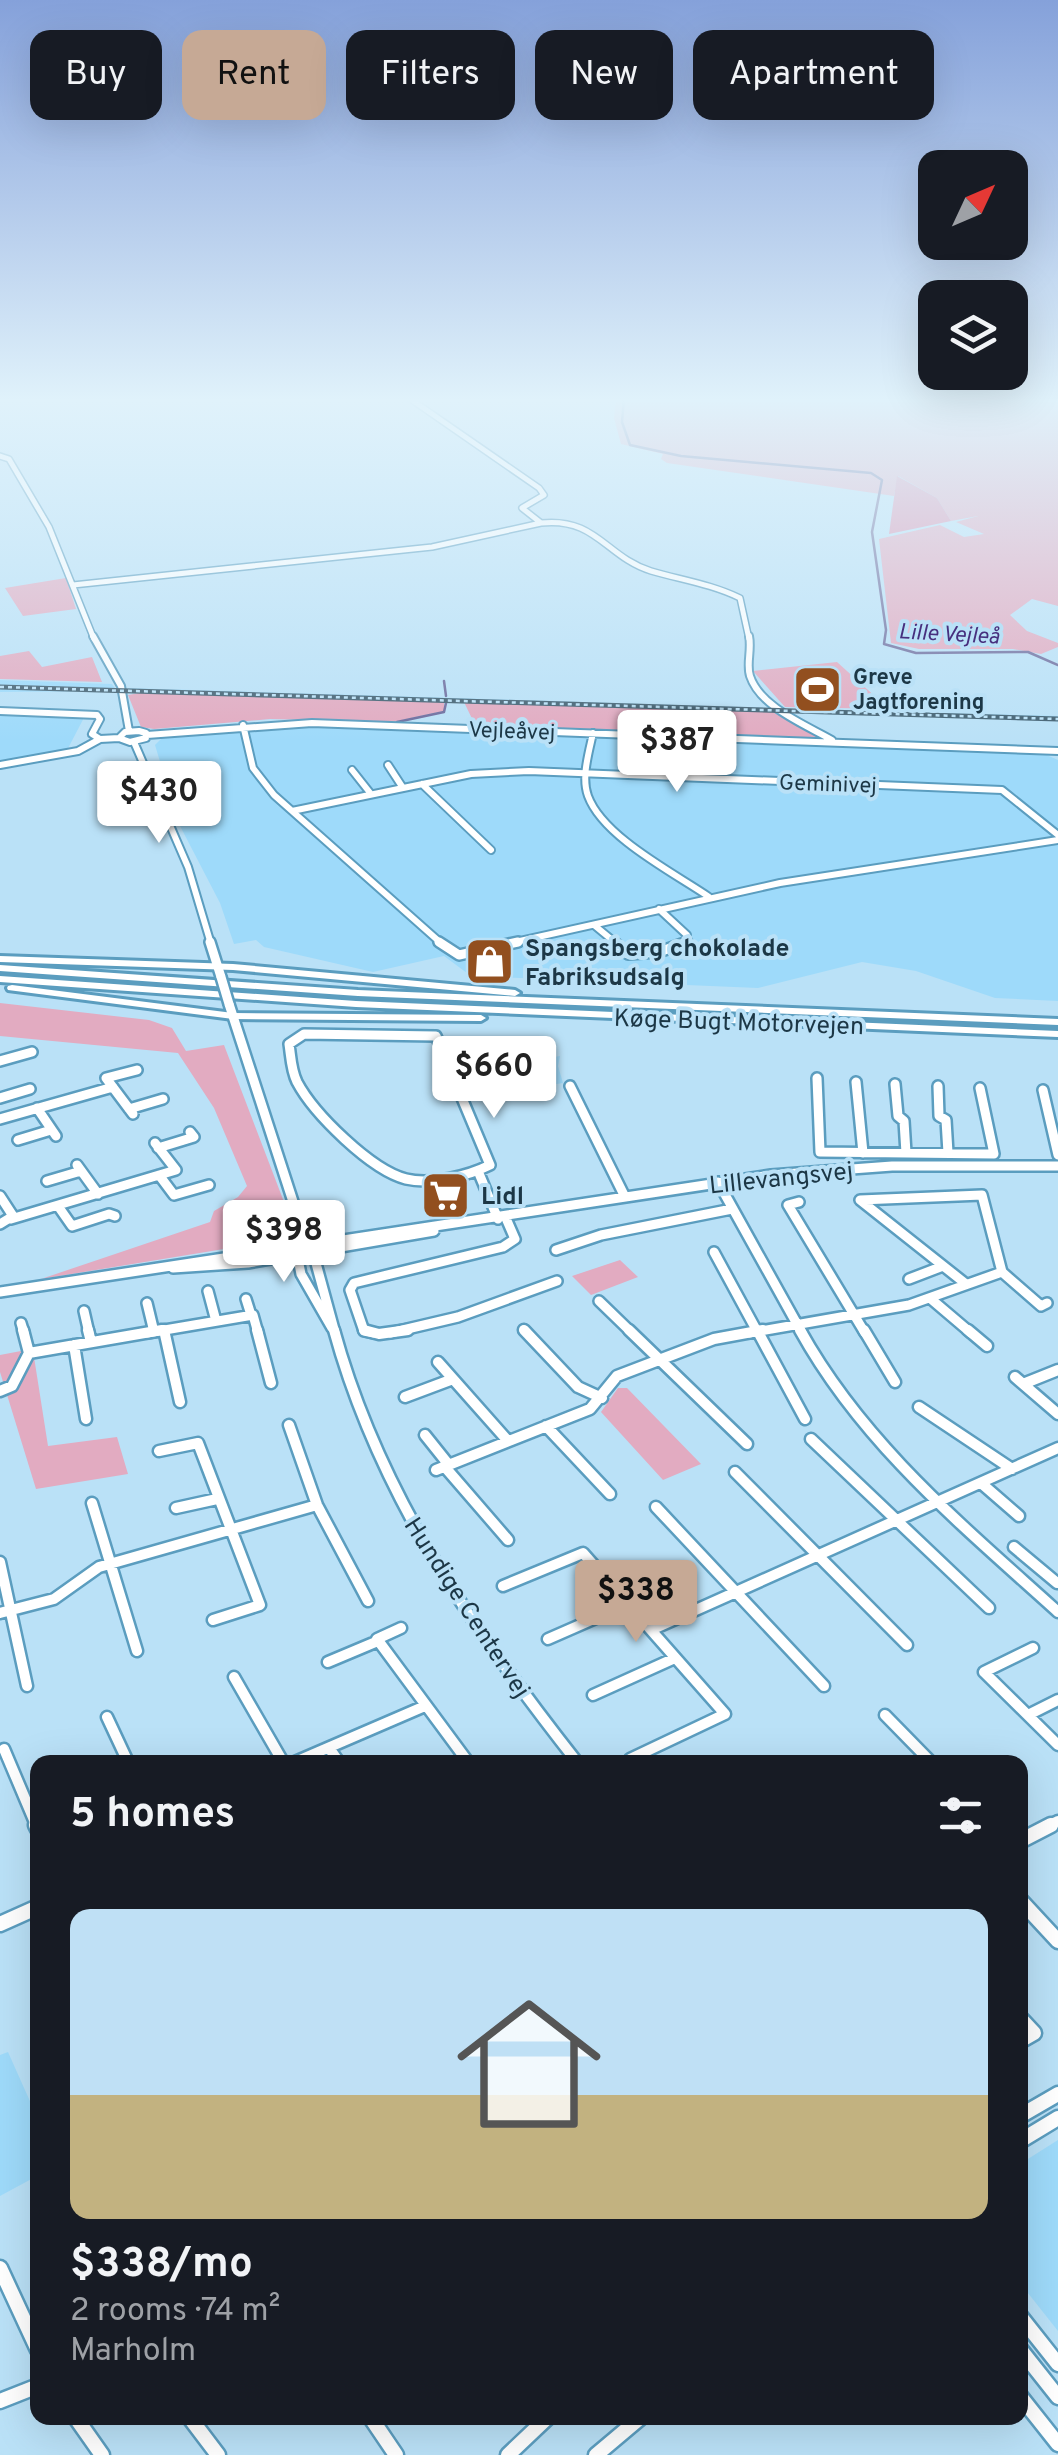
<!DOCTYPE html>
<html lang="en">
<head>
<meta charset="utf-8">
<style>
	body { margin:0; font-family:Overpass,sans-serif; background:#242831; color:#f1f3f6; height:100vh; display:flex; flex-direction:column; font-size:38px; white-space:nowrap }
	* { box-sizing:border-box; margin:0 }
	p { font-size:32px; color:#9ea1a6 }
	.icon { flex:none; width:55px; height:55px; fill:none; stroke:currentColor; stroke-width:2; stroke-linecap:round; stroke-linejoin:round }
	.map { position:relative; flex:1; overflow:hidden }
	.sheet { position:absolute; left:30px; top:1755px; width:998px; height:670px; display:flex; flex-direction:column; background:#171b24; border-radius:20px; box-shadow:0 10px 40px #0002 }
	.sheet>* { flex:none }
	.banner { position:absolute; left:30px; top:30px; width:1000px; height:90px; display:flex; gap:20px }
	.needle { width:65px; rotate:46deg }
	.fabs { position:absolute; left:918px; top:150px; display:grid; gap:20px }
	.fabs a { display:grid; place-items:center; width:110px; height:110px; border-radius:20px; background:#171b24; box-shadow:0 10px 40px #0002; font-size:50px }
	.price { position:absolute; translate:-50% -85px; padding:0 22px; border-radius:10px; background:#fff; color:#222; font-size:32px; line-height:65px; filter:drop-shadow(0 2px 5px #0008) }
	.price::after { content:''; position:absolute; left:50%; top:60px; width:30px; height:22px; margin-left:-15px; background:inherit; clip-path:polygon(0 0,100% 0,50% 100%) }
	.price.selected { background:#c6a995; color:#111 }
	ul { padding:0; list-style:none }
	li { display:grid; align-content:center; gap:20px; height:530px; padding:0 40px }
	li span { display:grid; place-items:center; height:310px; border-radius:20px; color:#555 }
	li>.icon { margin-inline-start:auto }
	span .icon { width:180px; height:180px; fill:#fffc; stroke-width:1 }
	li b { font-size:42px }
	h2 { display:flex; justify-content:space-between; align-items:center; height:120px; padding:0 40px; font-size:42px }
	.pill { padding:0 35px; border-radius:20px; background:#171b24; box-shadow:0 10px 40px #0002; font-size:35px; line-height:90px }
	.pill.selected { background:#c6a995; color:#111 }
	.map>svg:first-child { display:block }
</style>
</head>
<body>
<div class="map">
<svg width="1058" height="2455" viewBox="0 0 1058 2455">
	<rect width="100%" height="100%" fill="#bae1f7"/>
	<path fill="#9edafa" d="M0 680 112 684 117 691 0 692Z
		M127 688 775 708 780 713 141 693Z
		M0 707 88 710 64 756 0 767Z
		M781 709 1058 716V720L789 713Z
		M322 726 1042 753 1058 760V1001L995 998 916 971 862 962 758 988 471 976 444 956 373 972 264 947 256 940 234 944 220 903 179 824 155 745 163 737 253 727Z
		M560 1056 558 1066 563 1083 479 1096 469 1073Z
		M8 2052 37 2117V2176L0 2196V2055Z
		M1058 2140V2331L1020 2283V2164Z"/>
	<path fill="#e2abc1" d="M616 398H1058V606L1032 599 1010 615 1027 631 1058 643V647L1041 654 1013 649H919L891 643 879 539 940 525 964 537 984 534 956 522 978 516 951 521 937 498 898 476 894 496 667 463 661 459 663 454 621 444 614 418Z
		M66 578 76 609 23 616 5 588Z
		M29 651 42 667 92 657 102 682 0 679V656Z
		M837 662 889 709 785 707 753 671Z
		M145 692 444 702V711L393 722 270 719 154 729 141 727 128 695Z
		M464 702 773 712 823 738 476 727Z
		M0 1003 149 1020 172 1028 186 1051 224 1045 284 1202 273 1241 41 1279 210 1222 214 1211 238 1197 247 1186 214 1108 178 1053 0 1036Z
		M620 1260 638 1277 591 1295 572 1276Z
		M21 1351 34 1357 48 1446 117 1437 128 1474 36 1489 0 1372V1355Z
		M618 1388H627L701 1464 663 1480 601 1412Z"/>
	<path fill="#dd94b2" d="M897 476 937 498 951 521 889 534Z"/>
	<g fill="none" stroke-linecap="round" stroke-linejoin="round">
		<path stroke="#6e6d9e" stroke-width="2.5" d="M624 398 622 422 630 445 681 456 871 473 882 480 872 532 886 630 884 644 916 653 1028 652 1058 665
			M444 681 446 696
			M397 722 444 712 446 703"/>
		<defs>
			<path id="minor-far4" d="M409 398 539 488 544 495 522 508 541 523C596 517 606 557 651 571 682 580 711 584 740 598L749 639
				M0 456 9 459 49 527 94 639
				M73 585 432 547 541 523"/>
			<path id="minor-far3" d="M93 636 121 686 129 731
				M749 636C752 650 746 664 750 676 760 707 806 725 832 740
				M0 711 97 715 100 719 92 734 100 739
				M243 725 253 768 274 795 442 944
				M139 731 146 733V738L130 742 119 738 125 732Z
				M593 733C589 752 581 777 588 796 603 837 674 873 709 897
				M147 735 312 723 1058 751
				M134 742 188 867 211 944
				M0 765 78 751 100 739 119 738
				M388 765 403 788
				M352 770 371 794
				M422 784 491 850
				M292 811 471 774 529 771 1002 790 1058 835
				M659 909 687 935 686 944
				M594 925 617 944
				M506 944 780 883 1058 840"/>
			<path id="minor-far2" d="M210 942 221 977
				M439 942 459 955 518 942
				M614 942 628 954 659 952 687 942
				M229 1004 297 1214 305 1223 335 1333
				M304 1034 436 1036 490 1165C468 1176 431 1185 406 1179 371 1170 314 1114 297 1082 291 1070 291 1057 289 1044Z
				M0 1061 32 1052
				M817 1078 820 1152 994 1154 980 1088
				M856 1082 863 1153
				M895 1084 898 1116 904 1121 906 1153
				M570 1086 625 1197
				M938 1086 939 1116 946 1120 948 1153
				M1043 1090 1058 1155
				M0 1098 30 1089
				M37 1108 56 1136
				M129 1109 163 1099
				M133 1114 106 1078 137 1070
				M0 1119 113 1087
				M18 1140 51 1130
				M158 1148 194 1137 190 1132
				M77 1165 98 1194
				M478 1171 498 1219
				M159 1175 174 1195 209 1185
				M47 1181 81 1171
				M718 1182 802 1333
				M0 1196 13 1216 0 1224
				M799 1202 788 1205 865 1333
				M58 1206 72 1226 109 1214 115 1216
				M297 1214 291 1224 301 1274 332 1328
				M11 1219 176 1170 155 1143
				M556 1250 601 1235 732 1209
				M714 1252 758 1333
				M173 1268 248 1263 434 1231
				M909 1279 943 1266
				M966 1284 860 1200 982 1195 1002 1272 1041 1306 1047 1303
				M208 1291 216 1321
				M0 1292 771 1175 892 1166H1058
				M246 1299 251 1315
				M931 1299 971 1333
				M599 1301 632 1333
				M147 1303 154 1332
				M84 1311 89 1333
				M21 1323 24 1333
				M524 1330 527 1333
				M147 1333 253 1315 258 1333
				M374 1333 364 1331 350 1290 354 1283 503 1247 515 1239 505 1216
				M390 1333 458 1317 557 1281
				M749 1333 909 1305 1002 1272"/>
			<path id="minor-far1" d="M23 1330 29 1353
				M88 1330 91 1342
				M164 1330 180 1402
				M257 1330 271 1383
				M334 1330C379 1494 473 1630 577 1762
				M364 1330 379 1334 408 1330
				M524 1330 578 1387 602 1398
				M629 1330 747 1444
				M757 1330 805 1419
				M800 1330C863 1444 963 1526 1058 1612
				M864 1330 895 1382
				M968 1330 987 1346
				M74 1345 86 1419
				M438 1362 508 1441
				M1015 1377 1058 1414
				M1023 1384 1058 1370
				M0 1391 12 1386 29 1353 162 1330
				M405 1397 453 1379
				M919 1407 1012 1469
				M289 1425 317 1505 368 1601
				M546 1426 610 1494
				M425 1435 449 1465
				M811 1439 989 1608
				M159 1451 198 1443 260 1605 213 1620
				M444 1466 508 1540
				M436 1470 590 1409 617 1376 714 1339 763 1330
				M735 1472 907 1645
				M981 1483 1019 1516
				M92 1503 137 1651
				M656 1507 824 1686
				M176 1508 217 1499
				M1014 1547 1057 1583
				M0 1562 27 1686
				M503 1586 583 1553 725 1714 630 1759
				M0 1613 54 1599 99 1567 317 1505
				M401 1628 377 1639 468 1762
				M651 1630 1058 1448
				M548 1639 628 1604
				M1033 1648 984 1672 1058 1745
				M328 1662 378 1641
				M234 1677 283 1762
				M593 1695 675 1658
				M885 1715 931 1762
				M1028 1715 1058 1700
				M107 1717 128 1762
				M329 1748 339 1762
				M4 1749 37 1827
				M295 1762 425 1706
				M1046 1827 1058 1821"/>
			<path id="minor" d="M36 1825 38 1829
				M1020 1841 1051 1825
				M1020 1900 1058 1941
				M0 1924 38 1907
				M1020 2018 1034 2033 1020 2041
				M1020 2116 1058 2094
				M1020 2141 1058 2118
				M0 2268 38 2350
				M1020 2316 1058 2364
				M1020 2349 1058 2397
				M1020 2396 1058 2444
				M0 2401 38 2386
				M76 2418 102 2455
				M190 2418 218 2455
				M371 2418 396 2455
				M508 2455 547 2418
				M596 2455 640 2418"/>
			<path id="highway" d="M0 956 233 964 515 990 520 993 515 996 233 970 0 962Z
				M0 965 358 990 1058 1019V1025L358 996 0 971Z
				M0 976 356 1001 1058 1031V1037L356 1007 0 982Z
				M12 985 233 1013 481 1015 486 1018 481 1021 233 1019 8 990 7 988 8 986Z"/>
		</defs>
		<use href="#minor-far4" stroke="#5b9dbf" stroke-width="8"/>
		<use href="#minor-far3" stroke="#5b9dbf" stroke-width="10"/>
		<use href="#minor-far2" stroke="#5b9dbf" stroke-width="14"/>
		<use href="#minor-far1" stroke="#5b9dbf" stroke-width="15"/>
		<use href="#minor" stroke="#5b9dbf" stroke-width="19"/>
		<use href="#highway" stroke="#5b9dbf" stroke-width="6"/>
		<use href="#minor-far4" stroke="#fff" stroke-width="5"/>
		<use href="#minor-far3" stroke="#fff" stroke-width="6"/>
		<use href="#minor-far2" stroke="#fff" stroke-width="9"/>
		<use href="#minor-far1" stroke="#fff" stroke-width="10"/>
		<use href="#minor" stroke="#fff" stroke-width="14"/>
		<use href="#highway" fill="#fff" fill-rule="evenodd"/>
		<defs>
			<path id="rail" d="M0 687 1058 719"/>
		</defs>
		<use href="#rail" stroke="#446273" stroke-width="5"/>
		<use href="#rail" stroke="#bae1f7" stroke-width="2.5" stroke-dasharray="4" stroke-linecap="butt"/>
		<defs>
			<path id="minor-bridge" d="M221 977 229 1004"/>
		</defs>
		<use href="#minor-bridge" stroke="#5b9dbf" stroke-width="14" stroke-linecap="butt"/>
		<use href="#minor-bridge" stroke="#fff" stroke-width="9"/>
	</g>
	<linearGradient id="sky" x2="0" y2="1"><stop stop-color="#85a1da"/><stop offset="0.54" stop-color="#e0f2fb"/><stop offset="1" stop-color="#e0f2fb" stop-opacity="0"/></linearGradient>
	<rect width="1058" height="741" fill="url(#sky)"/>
	<defs>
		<symbol id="stadium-square" viewBox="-11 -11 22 22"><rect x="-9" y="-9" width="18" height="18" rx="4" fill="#924f1f" stroke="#bae1f7"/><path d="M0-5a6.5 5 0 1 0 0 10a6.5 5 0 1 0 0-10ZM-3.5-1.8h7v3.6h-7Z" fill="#fff"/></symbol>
		<symbol id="shop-square" viewBox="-11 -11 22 22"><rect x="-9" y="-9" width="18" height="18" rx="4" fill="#924f1f" stroke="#bae1f7"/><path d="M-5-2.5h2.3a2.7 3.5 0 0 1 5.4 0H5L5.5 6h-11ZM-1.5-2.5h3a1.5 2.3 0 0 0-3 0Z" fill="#fff"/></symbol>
		<symbol id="supermarket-square" viewBox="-11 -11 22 22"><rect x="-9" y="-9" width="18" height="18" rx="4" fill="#924f1f" stroke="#bae1f7"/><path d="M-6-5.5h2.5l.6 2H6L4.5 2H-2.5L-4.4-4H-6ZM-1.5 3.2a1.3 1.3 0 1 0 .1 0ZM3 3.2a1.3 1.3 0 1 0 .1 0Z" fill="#fff"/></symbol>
	</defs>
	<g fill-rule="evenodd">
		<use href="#stadium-square" x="790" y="662" width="55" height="55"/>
		<use href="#shop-square" x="462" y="934" width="55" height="55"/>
		<use href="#supermarket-square" x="418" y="1168" width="55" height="55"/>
	</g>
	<g text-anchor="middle" stroke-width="8" stroke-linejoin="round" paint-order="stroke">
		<g font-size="22" font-style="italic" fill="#47307e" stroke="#bae1f7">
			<text transform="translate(949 633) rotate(3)" y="8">Lille Vejleå</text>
		</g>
		<g font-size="22" font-weight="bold" fill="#1c3746" stroke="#bae1f7" text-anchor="start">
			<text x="853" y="684">Greve<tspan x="853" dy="25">Jagtforening</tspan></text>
		</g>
		<g font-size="22" fill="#1c3746" stroke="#bae1f7">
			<text transform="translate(512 730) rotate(2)" y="8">Vejleåvej</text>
			<text transform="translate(828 783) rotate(2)" y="8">Geminivej</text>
		</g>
		<g font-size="25" font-weight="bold" fill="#1c3746" stroke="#bae1f7" text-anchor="start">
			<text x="525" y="956">Spangsberg chokolade<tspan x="525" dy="29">Fabriksudsalg</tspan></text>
			<text x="481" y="1204">Lidl</text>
		</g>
		<g font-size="25" fill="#1c3746" stroke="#bae1f7">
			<text transform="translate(739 1021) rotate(2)" y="9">Køge Bugt Motorvejen</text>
			<text transform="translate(781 1177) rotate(-6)" y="9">Lillevangsvej</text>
			<text transform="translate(468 1607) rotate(57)" y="9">Hundige Centervej</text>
		</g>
	</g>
</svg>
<div class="fabs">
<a><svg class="needle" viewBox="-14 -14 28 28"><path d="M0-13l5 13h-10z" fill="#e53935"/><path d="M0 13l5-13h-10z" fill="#9ea1a6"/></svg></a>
<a><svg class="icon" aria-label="layers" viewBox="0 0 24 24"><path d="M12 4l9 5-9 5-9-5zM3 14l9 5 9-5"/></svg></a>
</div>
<b class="price" style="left:677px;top:795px">$387</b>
<b class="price" style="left:159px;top:846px">$430</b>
<b class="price" style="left:494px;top:1121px">$660</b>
<b class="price" style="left:284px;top:1285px">$398</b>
<b class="price selected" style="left:636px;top:1645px">$338</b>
<div class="banner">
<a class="pill">Buy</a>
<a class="pill selected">Rent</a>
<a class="pill">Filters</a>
<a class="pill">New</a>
<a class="pill">Apartment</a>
</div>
<section class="sheet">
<h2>5 homes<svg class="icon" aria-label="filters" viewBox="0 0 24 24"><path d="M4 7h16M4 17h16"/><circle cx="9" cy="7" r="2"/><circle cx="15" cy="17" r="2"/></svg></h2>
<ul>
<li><span style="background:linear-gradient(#bfe0f5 60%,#c2b280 0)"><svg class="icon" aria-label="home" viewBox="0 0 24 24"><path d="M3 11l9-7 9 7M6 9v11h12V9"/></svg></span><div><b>$338/mo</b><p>2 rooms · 74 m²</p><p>Marholm</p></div></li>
</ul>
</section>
</div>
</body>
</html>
